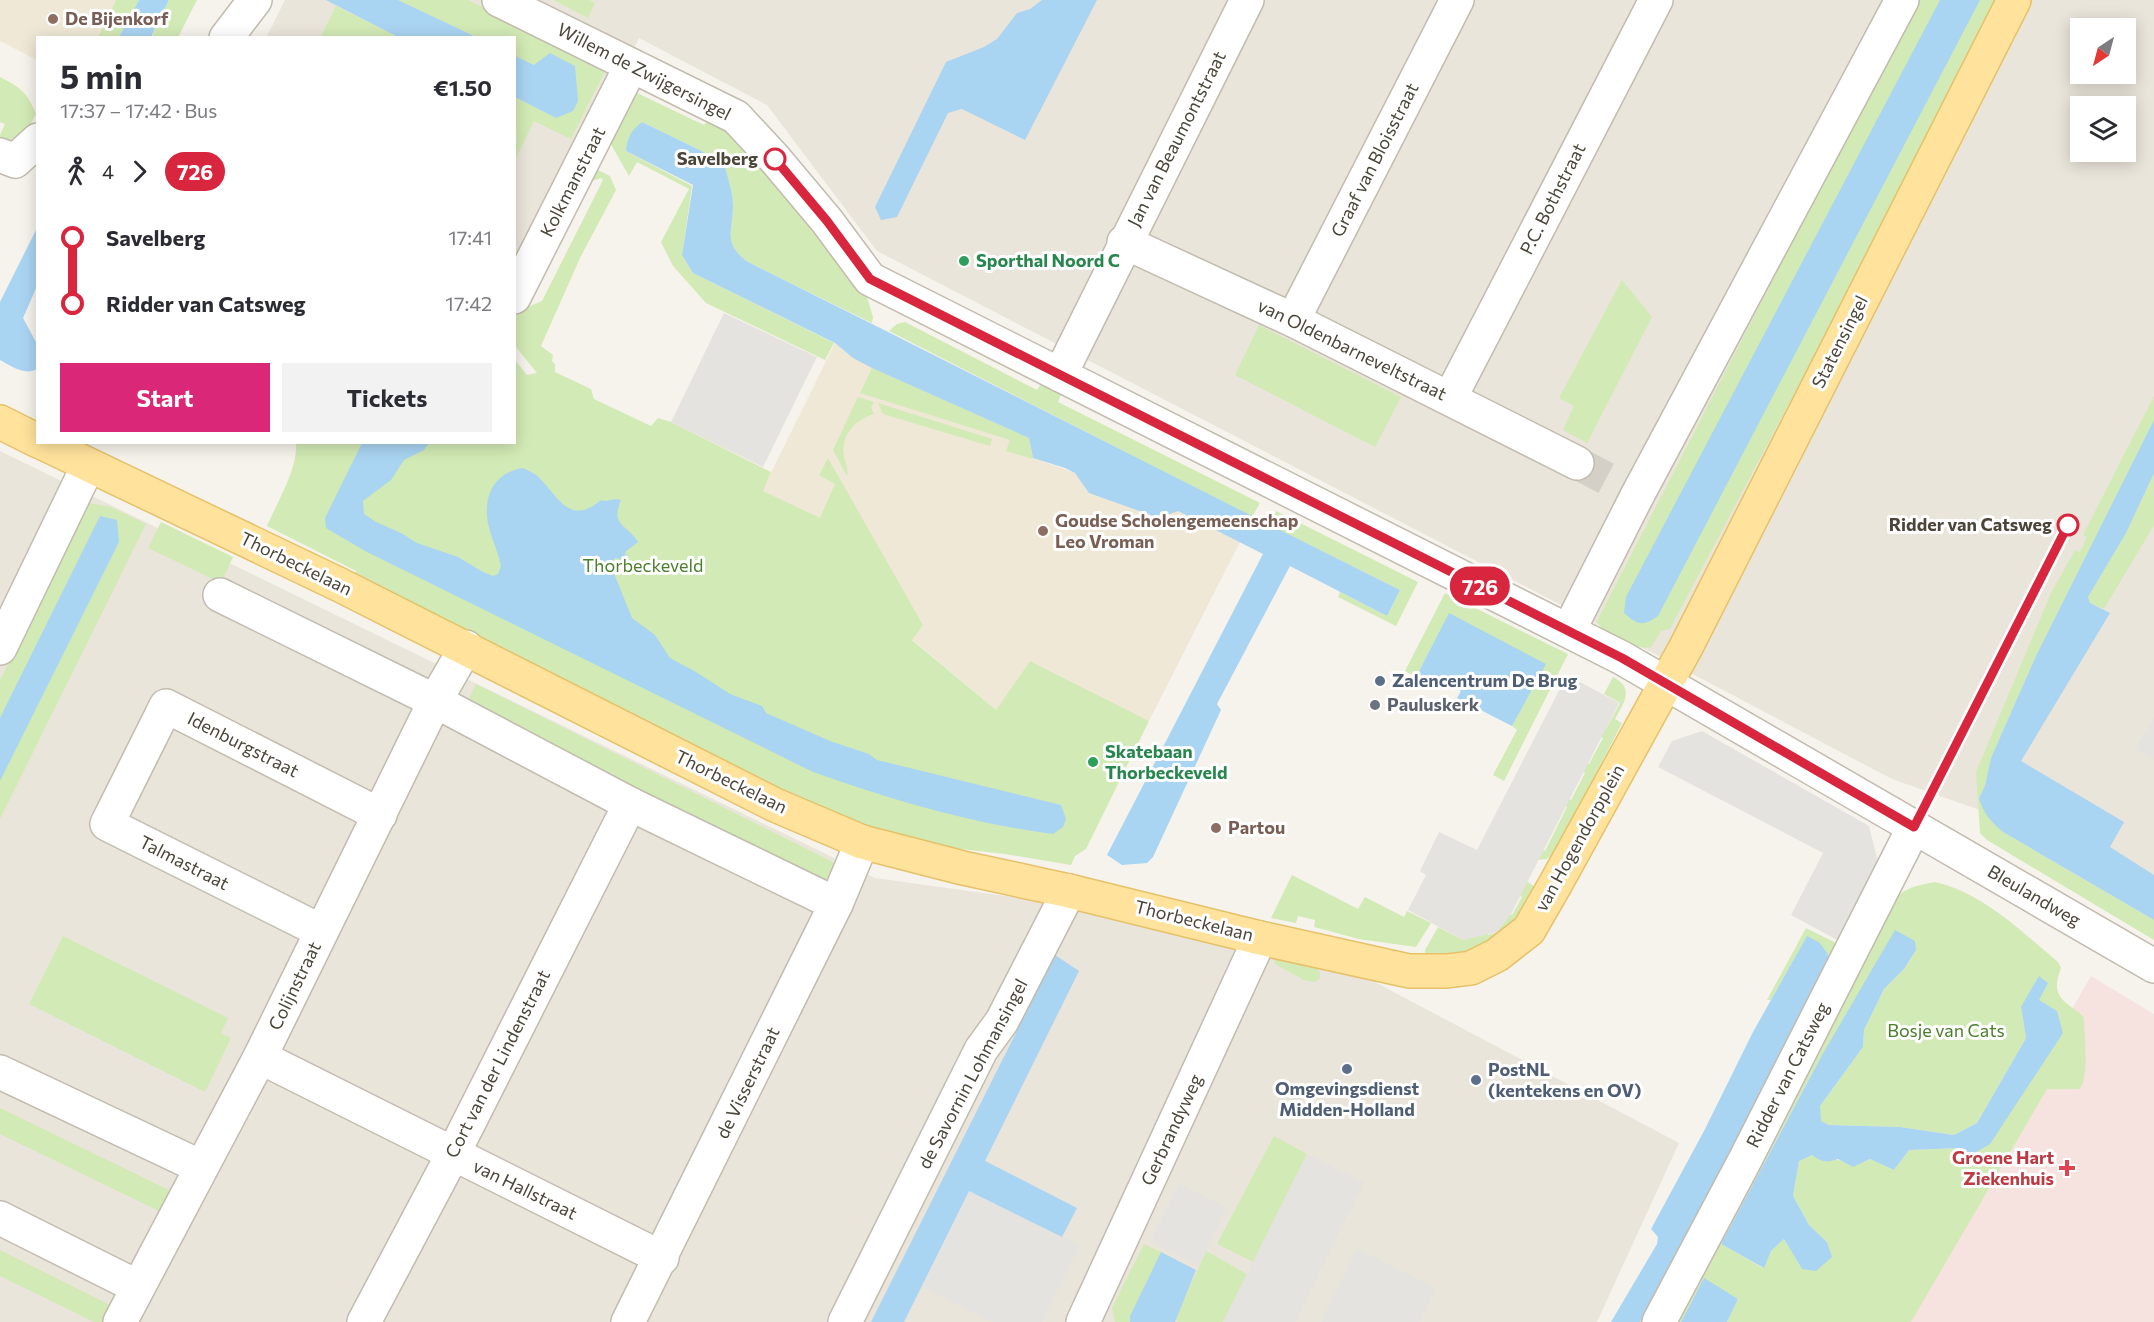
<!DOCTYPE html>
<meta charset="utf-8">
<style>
body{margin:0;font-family:Commissioner,sans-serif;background:#f2f2f3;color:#2b2b33;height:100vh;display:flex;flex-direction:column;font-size:22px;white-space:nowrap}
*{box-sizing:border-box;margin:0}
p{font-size:20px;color:#7c7c81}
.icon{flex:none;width:33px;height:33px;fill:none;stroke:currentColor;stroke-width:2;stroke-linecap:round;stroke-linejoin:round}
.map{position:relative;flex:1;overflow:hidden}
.panel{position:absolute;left:36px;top:36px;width:480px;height:408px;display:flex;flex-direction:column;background:#fff;border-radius:0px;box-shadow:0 3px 15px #0003}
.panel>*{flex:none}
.badge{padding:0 12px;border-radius:20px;font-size:21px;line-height:39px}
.needle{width:39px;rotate:216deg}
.controls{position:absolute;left:2070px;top:18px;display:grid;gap:12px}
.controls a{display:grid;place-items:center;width:66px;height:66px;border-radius:0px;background:#fff;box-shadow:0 3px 15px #0003;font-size:30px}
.map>.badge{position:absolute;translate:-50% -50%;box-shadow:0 0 0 3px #fff}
.legs{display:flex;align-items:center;gap:9px;height:66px;padding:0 24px;font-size:20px}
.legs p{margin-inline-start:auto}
.headline{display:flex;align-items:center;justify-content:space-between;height:102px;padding:0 24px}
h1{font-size:33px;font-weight:700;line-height:45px}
.cta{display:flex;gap:12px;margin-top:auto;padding:12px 24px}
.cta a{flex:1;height:69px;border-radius:0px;background:#db2777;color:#fff;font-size:24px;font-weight:700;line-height:69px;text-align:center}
.cta a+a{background:#f2f2f3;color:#2b2b33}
ul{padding:0 24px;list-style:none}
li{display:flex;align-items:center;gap:21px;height:66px;font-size:22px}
li i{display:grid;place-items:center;width:9px;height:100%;margin:0 8px;background:currentColor}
li i::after{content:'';width:15px;height:15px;margin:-8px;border:4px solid;border-radius:50%;background:#fff}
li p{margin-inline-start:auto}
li:first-child i{background:linear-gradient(#0000 50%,currentColor 0)}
li:last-child i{background:linear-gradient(currentColor 50%,#0000 0)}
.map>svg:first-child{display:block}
.residential{fill:#eae5da;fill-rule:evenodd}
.education{fill:#efe8d6}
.medical{fill:#f6e3e0}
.green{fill:#d2eab5;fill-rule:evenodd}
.parking{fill:#e5e3e0}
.water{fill:#a9d4f2}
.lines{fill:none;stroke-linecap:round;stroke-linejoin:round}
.minor-tunnel{stroke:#d4d0c8;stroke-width:33;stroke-dasharray:33 16;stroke-linecap:butt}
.minor-casing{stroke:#c2bbae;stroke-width:36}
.major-casing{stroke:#e6c16a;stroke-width:36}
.minor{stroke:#fff;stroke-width:33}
.major{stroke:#ffe39c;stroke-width:33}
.line-1-casing{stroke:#fff;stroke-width:14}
.line-1{stroke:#d7263d;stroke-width:9}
.education-dot{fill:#8d6e63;stroke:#fff;stroke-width:2}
.stop-1-dot{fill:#fff;stroke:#d7263d;stroke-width:3}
.leisure-dot{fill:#2e9e5b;stroke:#fff;stroke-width:2}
.service-dot{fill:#5c6f8a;stroke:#fff;stroke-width:2}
.worship-dot{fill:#6b7280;stroke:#fff;stroke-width:2}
.health-dot{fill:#e0444e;stroke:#fff;stroke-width:2}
.labels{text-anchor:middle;stroke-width:6;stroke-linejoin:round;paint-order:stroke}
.education-label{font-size:18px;font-weight:bold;fill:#785e54;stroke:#fff;text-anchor:start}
.street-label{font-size:18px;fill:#4b4439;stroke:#fff}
.stop-label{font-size:18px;font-weight:bold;fill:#4b4439;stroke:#fff;text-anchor:end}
.leisure-label{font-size:18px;font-weight:bold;fill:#27864d;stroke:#fff;text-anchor:start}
.park-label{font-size:18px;fill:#4a7f2a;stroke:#fff}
.service-label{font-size:18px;font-weight:bold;fill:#4e5e75;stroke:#fff;text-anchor:start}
.worship-label{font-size:18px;font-weight:bold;fill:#5b616d;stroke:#fff;text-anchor:start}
.health-label{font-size:18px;font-weight:bold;fill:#be3a42;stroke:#fff;text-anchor:end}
</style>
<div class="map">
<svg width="2154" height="1322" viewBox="0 0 2154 1322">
<rect width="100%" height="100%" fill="#f6f3ec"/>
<g class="residential">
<path d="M285 0H2154V906L2011 821 1892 779 1567 608 877 251 767 105 639 38 515 296 514 38H266ZM2080 28H2126V74H2080ZM2080 106H2126V152H2080Z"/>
<polygon points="0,451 875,878 1286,935 1679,1143 1597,1322 0,1322"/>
</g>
<g class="education">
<polygon points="0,0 116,0 97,37 38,38 37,60 0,41"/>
<polygon points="835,343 853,358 1029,438 1033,458 1075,473 1086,485 1178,511 1240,542 1149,721 1030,661 996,710 912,639 923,625 828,459 819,474 836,484 821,519 762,491"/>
</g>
<polygon class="medical" points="2091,976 2154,1014 2154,1322 1893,1322"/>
<g class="green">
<polygon points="116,0 139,0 119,37 97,38"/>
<polygon points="169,0 197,0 178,37 151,38"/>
<polygon points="398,0 468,0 606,69 571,139 534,121 515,160 515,97 556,118 534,65 515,56 514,38 476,37"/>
<polygon points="554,0 589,0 595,3 588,18"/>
<path d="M1917 0H2002L1670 629 1661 631 1651 647C1637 651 1601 634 1597 621Z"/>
<polygon points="336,6 398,37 320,38"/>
<path d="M0 77C21 88 27 92 36 114 26 134 23 142 0 143V135L5 124 0 122Z"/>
<path d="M635 92 704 125 710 119 735 133 866 294 873 317 872 323 748 262C722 243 733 232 733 205 733 192 727 176 724 162L642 122 626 151 692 186 682 255 693 273 834 343 825 360 706 303 673 266 661 242 689 189 637 162 629 176 609 141Z"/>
<path d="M594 168 610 176 616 190 581 256 541 346 553 355 552 361 555 364V372L591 389 594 399 651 426 658 418 671 422 771 472 763 491 820 518 835 484 819 475 828 458 923 625 912 640 996 710 1030 661 1149 721 1086 849 1075 856 1071 865 1005 854 935 846 838 817 351 576 356 571 267 526C277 503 298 468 296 443L514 442 515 360 527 375 537 373 515 346V319L518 311 542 301 603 180 601 178 580 185Z"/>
<polygon points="1622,280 1652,317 1587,443 1563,430 1574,406 1559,398"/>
<polygon points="905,322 1037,390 1042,382 1062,392 1058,402 1260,503 1252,517 889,331 897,324"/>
<polygon points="1259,325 1401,397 1375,447 1235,375"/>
<polygon points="872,368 1029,438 1033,459 1006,451 1010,440 860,393"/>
<polygon points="2154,396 2154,420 2036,656 1991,758 1985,786 1979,798 2003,832 2154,920 2154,940 1987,840 1980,833 1976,772 2051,593 2075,550 2080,552 2087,537 2083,535"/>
<path d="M858 397 874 402 871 407 874 414C855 419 840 436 844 457 846 465 849 469 847 476L833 450Z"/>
<polygon points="878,403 992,439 990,446 883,414"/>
<polygon points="2154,473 2154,525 2104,609 2090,603 2088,597 2126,533"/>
<polygon points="89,503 111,507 146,524 0,819 0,680"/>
<polygon points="1276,511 1418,582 1396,626 1338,597 1340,592 1387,616 1400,590 1269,525"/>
<polygon points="161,522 233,557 221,583 148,548"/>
<polygon points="1445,593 1568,654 1504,781 1493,775 1517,730 1512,726 1545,664 1449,614 1416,677 1405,671"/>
<path d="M1613 677C1635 688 1624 703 1615 719L1622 723 1555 853 1547 859 1536 860 1529 843 1545 851 1567 807 1552 798 1555 792 1571 800 1585 773 1569 764 1574 756 1589 764 1603 738 1586 730 1590 722 1606 729 1620 703 1604 694Z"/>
<polygon points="476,684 841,866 830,887 466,704"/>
<polygon points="1292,875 1358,909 1365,897 1404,917 1407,911 1431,923 1416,947 1359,939 1314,927 1315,920 1298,916 1296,923 1271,918"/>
<polygon points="1525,880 1535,887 1517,922 1479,948 1462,953 1425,957 1425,950 1438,927 1463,940 1471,924 1483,921 1488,935 1497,932 1493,913 1496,905 1512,915 1522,897 1506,888"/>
<path d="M1935 882C1983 893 2021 931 2058 962L2061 968C2055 984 2054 995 2070 1006 2075 1010 2080 1012 2084 1018 2084 1033 2090 1080 2079 1089H2047L1911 1322H1727L1738 1299 1704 1279 1681 1322H1670L1889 904C1905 888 1913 886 1935 882ZM1916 950 1904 969 1884 989 1864 1030 1863 1047 1820 1106V1121L1829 1125 1900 1127 1954 1135 1977 1123 2026 1038 2021 1007 2062 1033 1959 1148 1909 1150 1894 1170 1870 1159C1851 1171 1834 1154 1813 1155 1808 1156 1803 1159 1799 1161L1793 1196 1809 1225 1827 1242 1802 1269 1784 1239 1771 1251 1763 1268 1721 1244 1821 1057Z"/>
<polygon points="1806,928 1834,942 1837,946 1648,1322 1640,1322 1710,1192 1807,936 1771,1000 1767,1000"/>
<polygon points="63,936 228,1018 221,1033 231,1038 205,1092 29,1004"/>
<polygon points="1274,958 1314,966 1320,972 1320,978 1315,982 1304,980 1275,964"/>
<polygon points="0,1108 171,1191 161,1212 0,1134"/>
<polygon points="1274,1136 1307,1154 1253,1262 1217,1244"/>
<polygon points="1144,1244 1161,1252 1130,1316 1130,1322 1115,1322 1112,1308"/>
<polygon points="0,1250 114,1307 106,1322 94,1322 0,1276"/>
<polygon points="1206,1251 1247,1274 1223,1322 1179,1322 1175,1320"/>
</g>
<g class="parking">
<polygon points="724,313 817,357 763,467 671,422"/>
<polygon points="1567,675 1619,703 1511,914 1497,932 1463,940 1408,910 1426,875 1420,871 1439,832 1477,850"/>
<polygon points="2154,718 2154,761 2135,749"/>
<polygon points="1702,731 1869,826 1878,862 1839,941 1791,915 1823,853 1658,767 1672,741"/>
<polygon points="1307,1154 1364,1182 1295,1322 1223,1322"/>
<polygon points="1179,1184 1227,1208 1198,1266 1150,1242"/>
<polygon points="969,1191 1080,1246 1042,1322 992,1322 922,1287"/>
<polygon points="1357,1249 1436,1288 1419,1322 1321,1322"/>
</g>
<g class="water">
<polygon points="139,0 169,0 151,37 119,37"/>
<polygon points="326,0 398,0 476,37 398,37"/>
<polygon points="1042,0 1097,0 1025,140 962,109 948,113 897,217 881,220 875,207 946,62 984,47 997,39 1017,13 1030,9"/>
<path d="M1940 0H1980L1658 616C1642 627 1638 625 1624 613L1626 597Z"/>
<polygon points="550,53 575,66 578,101 573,111 556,118 515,97 515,56 534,65"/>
<path d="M642 122 724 162C727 176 733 192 733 205 733 232 722 243 748 262 966 370 1182 482 1400 590L1387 616 1290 566 1217 704 1221 710 1153 857 1147 863 1122 865 1107 855 1263 554 1178 511 1159 518 1089 493 1075 473 1065 468 1033 458 1029 438 872 368 853 358 835 343 693 273 682 255 693 185 626 151C628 136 631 131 642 122Z"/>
<path d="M37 228V286L23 318 37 344V369C25 376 11 366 0 360V302Z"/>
<path d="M2154 420V473L2126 533 2088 597 2090 603 2110 613 2021 761 2124 822 2110 847 2154 875V920L2003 832C1991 822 1983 813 1979 798L1985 786 1991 758 2036 656Z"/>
<path d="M362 443H429L424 450 404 460 391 480 363 501 364 514 376 522 401 533 417 543 458 557 483 572 493 576 498 574 501 566C498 549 488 533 487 516 485 490 498 472 523 468 527 470 532 472 536 475 556 491 567 529 601 500 607 503 613 497 621 500 610 526 627 524 638 542L625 552 627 558 623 560 615 558 611 566 632 618 655 635 670 658 696 672 730 694 762 706 766 713 830 741 869 754 877 760 1061 805 1066 819 1063 827 1053 834C969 823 892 800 813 772L365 551 326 528 325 518Z"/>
<polygon points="100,516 117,520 119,542 0,781 0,718"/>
<polygon points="1449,613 1546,664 1512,726 1457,698 1461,691 1434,677 1430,684 1416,677"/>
<path d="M1895 930 1915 941 1916 950 1904 969 1884 989 1864 1030 1863 1047 1820 1106 1821 1121 1829 1125 1900 1127 1954 1135 1977 1123 2026 1038 2021 1007 2039 976 2048 983 2039 1000 2057 1011 2063 1033 1990 1144 1971 1155 1959 1148 1909 1150 1894 1170 1870 1159 1853 1167 1838 1159C1827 1163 1821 1162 1812 1155L1799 1161 1793 1196 1809 1225 1827 1242 1832 1257 1816 1271 1802 1269 1784 1239 1771 1251 1764 1268 1721 1244 1821 1057Z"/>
<polygon points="1807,936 1820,943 1829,956 1710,1192 1640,1322 1611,1322 1657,1244 1658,1237 1651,1229 1704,1131 1753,1032"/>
<polygon points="1055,955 1079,971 985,1161 1077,1208 1062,1237 969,1191 904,1322 871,1322"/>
<polygon points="1161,1252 1196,1270 1175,1322 1130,1322 1130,1316"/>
<polygon points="1704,1278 1738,1299 1727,1322 1681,1322"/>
</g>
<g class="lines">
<polyline class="minor-tunnel" points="1577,463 1613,482"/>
<defs>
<g id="minor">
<polyline points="499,0 736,117 775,159 827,221 870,279 1622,658 2154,966"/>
<polyline points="226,38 255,0"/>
<polyline points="0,155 15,161 38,140"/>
<polyline points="1124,242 1293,320 1577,463"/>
<polyline points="514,297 631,66"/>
<polyline points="1293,320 1457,0"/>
<polyline points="1060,375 1247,0"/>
<polyline points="1450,398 1656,0"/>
<polyline points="220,595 435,701 630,804 836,904"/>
<polyline points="1569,630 1637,496 1902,0"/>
<polyline points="0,648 88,466"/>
<polyline points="321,931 107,824 166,706 380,815"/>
<polyline points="260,1057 662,1258"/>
<polyline points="0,1072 201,1167"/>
<polyline points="0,1218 138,1287"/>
<polyline points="120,1322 260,1057 435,701 466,647"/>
<polyline points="364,1322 453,1154 630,804"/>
<polyline points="628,1322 836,904 862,842"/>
<polyline points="845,1322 981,1050 1002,1021 1069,891"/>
<polyline points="1083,1322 1260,938"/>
<polyline points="1659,1322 1745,1160 1914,827"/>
</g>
<g id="major">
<polyline points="0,422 38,441"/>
<polyline points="41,442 340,585 775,805 862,842 963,868 1069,891 1260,938 1409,971 1447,971 1471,968 1497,955 1529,930 1556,883 1686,647 2014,0"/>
</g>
</defs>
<use href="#minor" class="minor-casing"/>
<use href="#major" class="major-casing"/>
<use href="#minor" class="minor"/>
<use href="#major" class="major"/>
</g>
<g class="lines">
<defs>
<polyline id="line-1" points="775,159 827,221 870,279 1622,658 1914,827 2068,525"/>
</defs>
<use href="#line-1" class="line-1-casing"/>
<use href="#line-1" class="line-1"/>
</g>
<g class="education-dot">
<circle cx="53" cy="19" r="6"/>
<circle cx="1043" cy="531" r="6"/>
<circle cx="1216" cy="828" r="6"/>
</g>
<g class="stop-1-dot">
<circle cx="775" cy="159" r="10"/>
<circle cx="2068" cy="525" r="10"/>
</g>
<g class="leisure-dot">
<circle cx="964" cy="261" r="6"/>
<circle cx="1093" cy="762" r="6"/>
</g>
<g class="service-dot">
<circle cx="1380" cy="681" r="6"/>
<circle cx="1347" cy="1069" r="6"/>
<circle cx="1476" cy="1080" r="6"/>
</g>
<circle class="worship-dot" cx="1375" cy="705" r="6"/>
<path class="health-dot" d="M2064 1159h6v6h6v6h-6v6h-6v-6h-6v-6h6z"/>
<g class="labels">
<g class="education-label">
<text x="65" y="25">De Bijenkorf</text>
<text x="1055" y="527">Goudse Scholengemeenschap<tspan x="1055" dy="21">Leo Vroman</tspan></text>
<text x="1228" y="834">Partou</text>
</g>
<g class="street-label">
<text transform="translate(644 72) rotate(27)" y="6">Willem de Zwijgersingel</text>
<text transform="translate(1177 139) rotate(-63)" y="6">Jan van Beaumontstraat</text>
<text transform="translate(1375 160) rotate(-63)" y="6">Graaf van Bloisstraat</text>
<text transform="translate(573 182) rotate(-63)" y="6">Kolkmanstraat</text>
<text transform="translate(1553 199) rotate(-63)" y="6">P.C. Bothstraat</text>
<text transform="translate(1840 342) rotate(-63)" y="6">Statensingel</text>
<text transform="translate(1352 350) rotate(26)" y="6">van Oldenbarneveltstraat</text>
<text transform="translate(296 564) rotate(26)" y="6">Thorbeckelaan</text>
<text transform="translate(243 745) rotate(27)" y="6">Idenburgstraat</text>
<text transform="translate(731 782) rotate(26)" y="6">Thorbeckelaan</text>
<text transform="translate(1580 838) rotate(-61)" y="6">van Hogendorpplein</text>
<text transform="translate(184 863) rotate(27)" y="6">Talmastraat</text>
<text transform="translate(2034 896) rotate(30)" y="6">Bleulandweg</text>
<text transform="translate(1194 921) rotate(14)" y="6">Thorbeckelaan</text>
<text transform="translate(295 986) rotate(-64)" y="6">Colijnstraat</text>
<text transform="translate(498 1064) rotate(-63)" y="6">Cort van der Lindenstraat</text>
<text transform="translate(973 1074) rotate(-62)" y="6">de Savornin Lohmansingel</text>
<text transform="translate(1788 1075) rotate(-63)" y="6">Ridder van Catsweg</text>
<text transform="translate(748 1083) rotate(-64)" y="6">de Visserstraat</text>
<text transform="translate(1172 1130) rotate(-65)" y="6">Gerbrandyweg</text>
<text transform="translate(525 1190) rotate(26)" y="6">van Hallstraat</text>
</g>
<g class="stop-label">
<text x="758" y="165">Savelberg</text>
<text x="2052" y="531">Ridder van Catsweg</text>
</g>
<g class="leisure-label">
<text x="976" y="267">Sporthal Noord C</text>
<text x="1105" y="758">Skatebaan<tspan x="1105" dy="21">Thorbeckeveld</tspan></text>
</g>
<g class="park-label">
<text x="643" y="572">Thorbeckeveld</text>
<text x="1946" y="1037">Bosje van Cats</text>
</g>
<g class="service-label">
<text x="1392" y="687">Zalencentrum De Brug</text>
<text x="1488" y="1076">PostNL<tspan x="1488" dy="21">(kentekens en OV)</tspan></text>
<text x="1347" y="1095" text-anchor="middle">Omgevingsdienst<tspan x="1347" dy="21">Midden-Holland</tspan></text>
</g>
<g class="worship-label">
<text x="1387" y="711">Pauluskerk</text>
</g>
<g class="health-label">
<text x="2054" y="1164">Groene Hart<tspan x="2054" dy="21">Ziekenhuis</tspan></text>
</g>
</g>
</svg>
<div class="controls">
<a><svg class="needle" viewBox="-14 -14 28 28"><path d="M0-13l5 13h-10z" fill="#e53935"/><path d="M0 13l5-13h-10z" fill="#7c7c81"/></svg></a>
<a><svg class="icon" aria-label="layers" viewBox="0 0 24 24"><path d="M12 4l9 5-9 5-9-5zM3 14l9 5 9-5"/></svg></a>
</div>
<b class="badge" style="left:1480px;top:586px;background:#d7263d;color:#fff">726</b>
<section class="panel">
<div class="headline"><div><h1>5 min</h1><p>17:37 – 17:42 · Bus</p></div><b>€1.50</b></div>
<div class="legs"><svg class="icon" aria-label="walk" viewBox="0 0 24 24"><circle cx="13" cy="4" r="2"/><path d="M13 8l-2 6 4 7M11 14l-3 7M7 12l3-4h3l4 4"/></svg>4<svg class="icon" aria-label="forward" viewBox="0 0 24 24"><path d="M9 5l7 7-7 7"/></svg><b class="badge" style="background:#d7263d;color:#fff">726</b></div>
<ul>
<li><i style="color:#d7263d"></i><b>Savelberg</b><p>17:41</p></li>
<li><i style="color:#d7263d"></i><b>Ridder van Catsweg</b><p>17:42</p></li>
</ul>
<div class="cta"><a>Start</a><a>Tickets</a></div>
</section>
</div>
